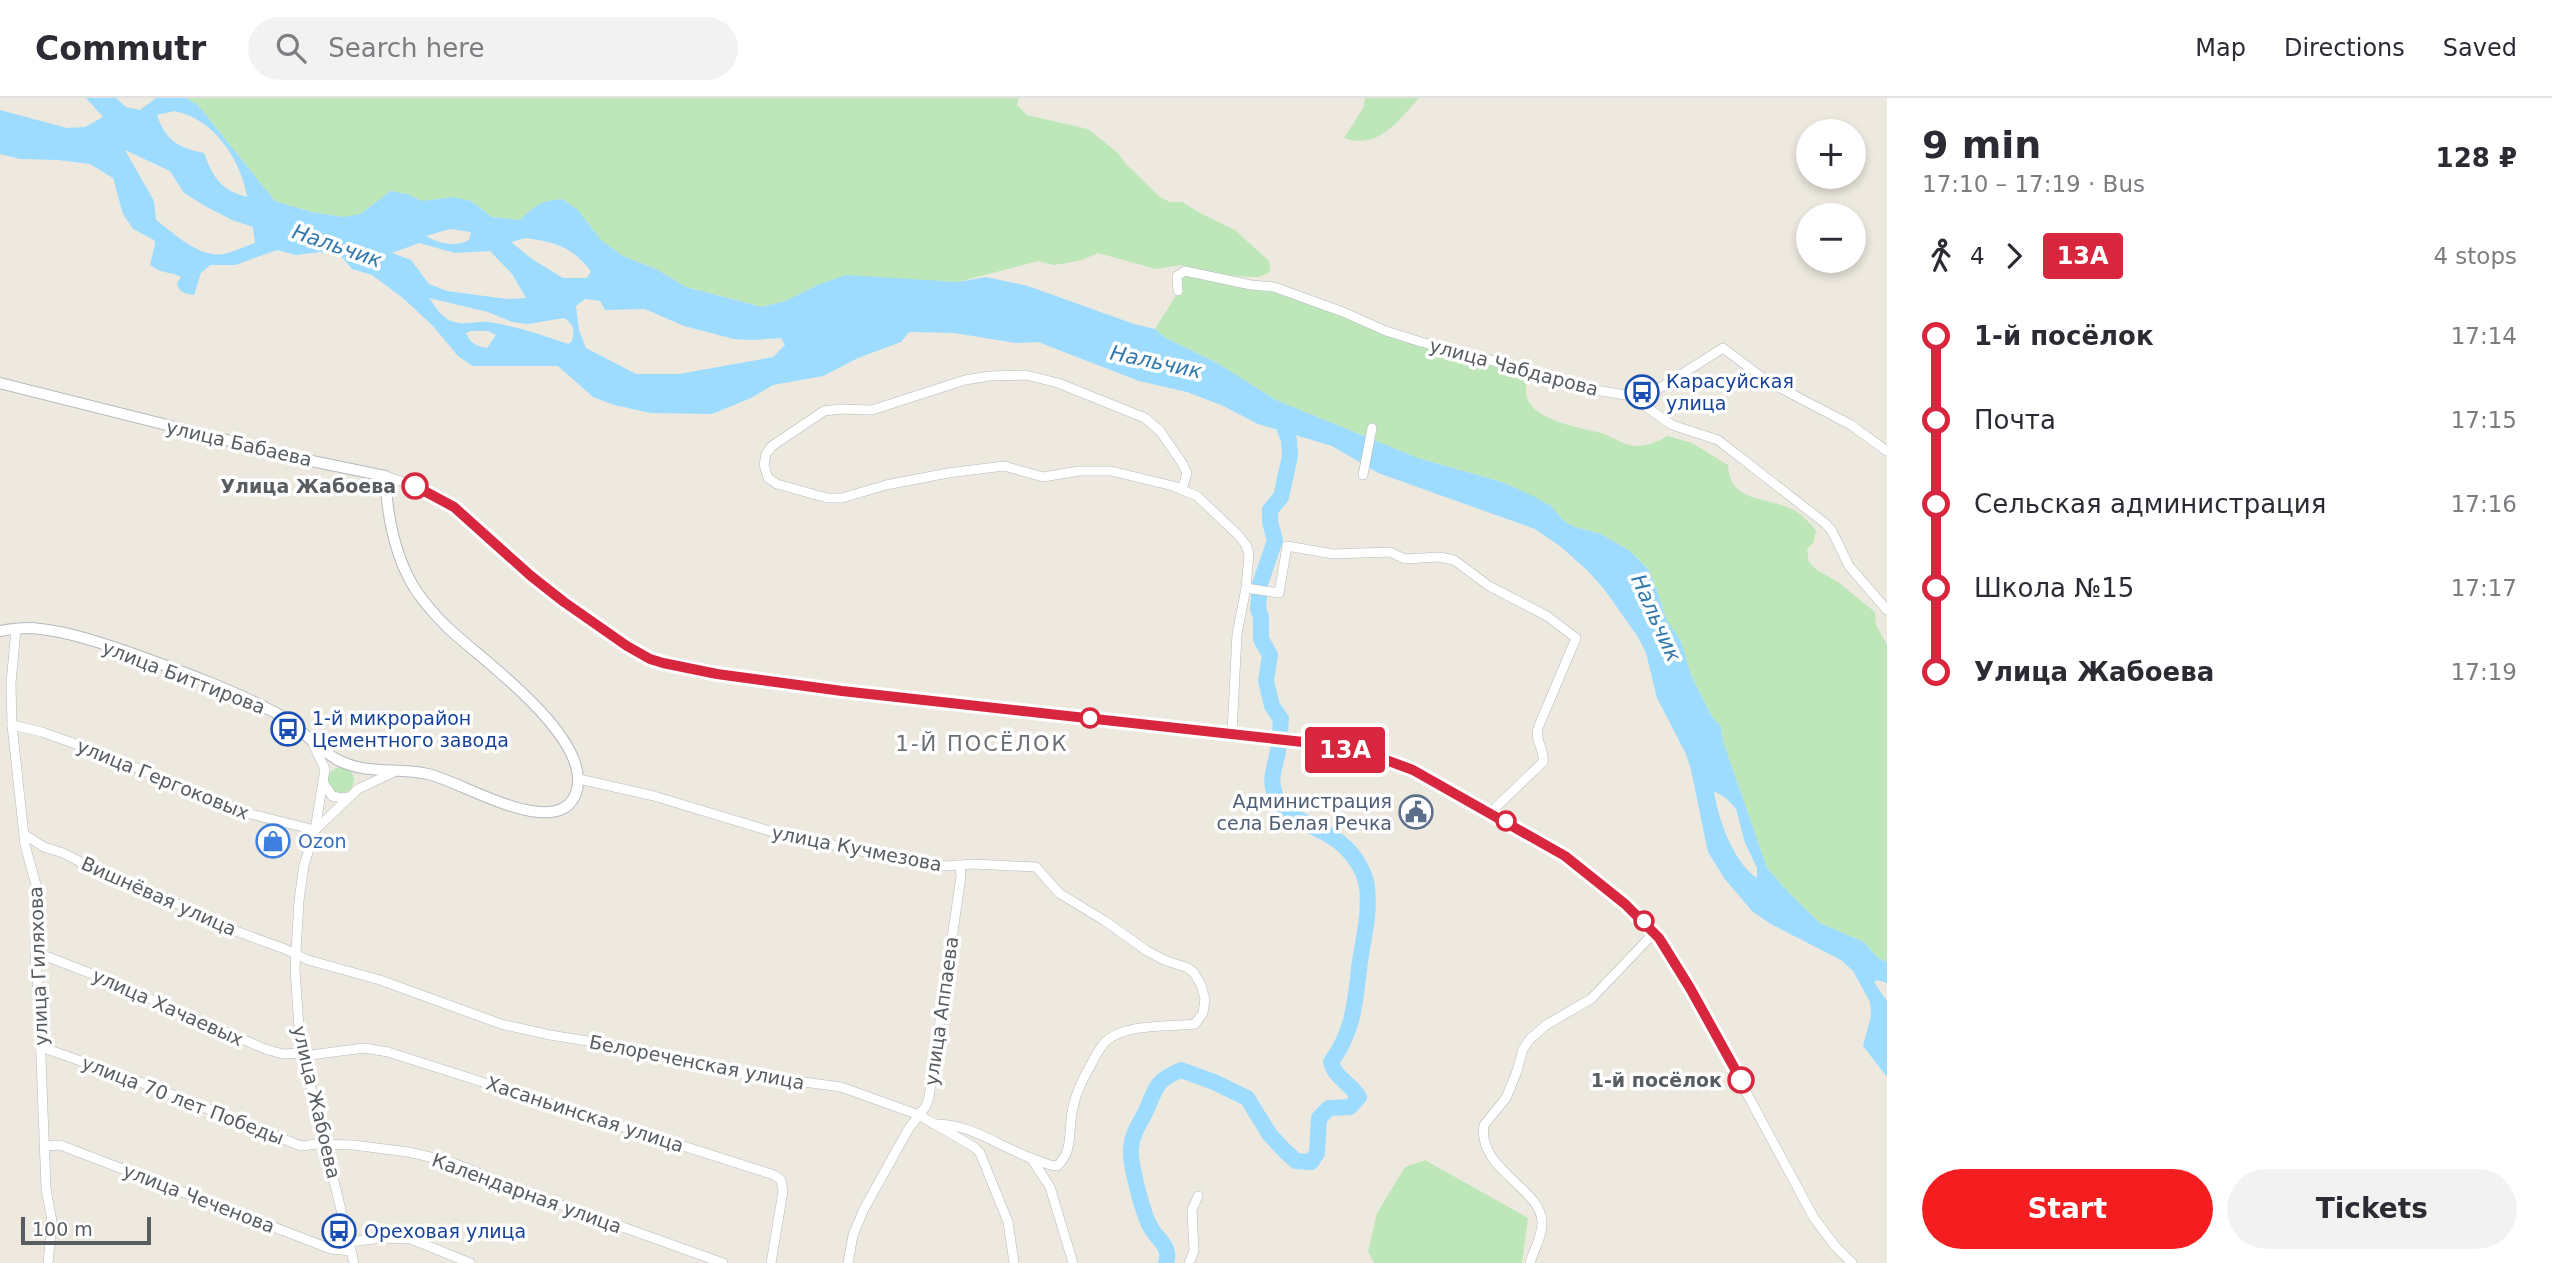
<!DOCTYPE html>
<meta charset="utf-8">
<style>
body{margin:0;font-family:"DejaVu Sans",sans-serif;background:#f2f2f3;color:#2b2b33;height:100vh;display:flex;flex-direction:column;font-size:26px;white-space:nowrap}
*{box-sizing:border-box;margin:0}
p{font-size:23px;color:#7c7c81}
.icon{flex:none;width:38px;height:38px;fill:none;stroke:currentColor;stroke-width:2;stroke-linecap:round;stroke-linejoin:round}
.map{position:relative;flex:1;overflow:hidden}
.sheet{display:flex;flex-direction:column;background:#fff;width:665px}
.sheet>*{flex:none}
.badge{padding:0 14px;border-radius:5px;font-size:24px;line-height:46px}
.controls{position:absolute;left:1796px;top:21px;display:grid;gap:14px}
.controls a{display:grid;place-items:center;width:70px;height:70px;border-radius:50%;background:#fff;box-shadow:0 4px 10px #0003;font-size:35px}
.scale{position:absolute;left:21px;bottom:18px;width:130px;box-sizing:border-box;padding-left:7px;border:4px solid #585d62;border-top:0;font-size:19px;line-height:24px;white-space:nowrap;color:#585d62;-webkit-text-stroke:5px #fff;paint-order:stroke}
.map>.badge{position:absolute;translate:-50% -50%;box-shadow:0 0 0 4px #fff}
.legs{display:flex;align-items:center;gap:10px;height:77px;padding:0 35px;font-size:23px}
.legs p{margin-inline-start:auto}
.head{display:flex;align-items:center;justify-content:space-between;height:119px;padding:0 35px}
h1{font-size:38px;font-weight:800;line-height:52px}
.primary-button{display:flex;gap:14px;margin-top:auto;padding:14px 35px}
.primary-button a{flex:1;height:80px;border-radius:42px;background:#f41d1f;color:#fff;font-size:28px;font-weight:800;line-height:80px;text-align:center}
.primary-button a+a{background:#f2f2f3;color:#2b2b33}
ul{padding:0 35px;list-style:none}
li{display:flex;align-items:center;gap:24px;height:84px;font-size:26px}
li i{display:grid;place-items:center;width:10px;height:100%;margin:0 9px;background:currentColor}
li i::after{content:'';width:18px;height:18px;margin:-9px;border:5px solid;border-radius:50%;background:#fff}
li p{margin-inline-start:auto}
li:first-child i{background:linear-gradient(#0000 50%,currentColor 0)}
li:last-child i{background:linear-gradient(currentColor 50%,#0000 0)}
header{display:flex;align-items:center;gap:42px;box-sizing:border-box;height:98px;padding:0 35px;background:#fff;border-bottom:2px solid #e1e1e2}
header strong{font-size:33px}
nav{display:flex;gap:38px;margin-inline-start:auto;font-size:24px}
.search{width:490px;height:63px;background:#f2f2f3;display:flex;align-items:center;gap:18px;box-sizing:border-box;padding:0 24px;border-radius:38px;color:#7c7c81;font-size:26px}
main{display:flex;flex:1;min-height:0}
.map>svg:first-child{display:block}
.green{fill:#bde7b9}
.water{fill:#9ddcff;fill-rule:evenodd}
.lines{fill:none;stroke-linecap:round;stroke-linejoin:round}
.river{stroke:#9ddcff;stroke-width:16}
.minor-casing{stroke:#b5b9bd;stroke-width:10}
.tertiary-casing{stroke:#b5b9bd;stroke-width:12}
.minor{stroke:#fff;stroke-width:9}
.tertiary{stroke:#fff;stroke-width:10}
.line-1-casing{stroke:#fff;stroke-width:16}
.line-1{stroke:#d7263d;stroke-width:10}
.stop-1-dot{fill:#fff;stroke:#d7263d;stroke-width:3.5}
.labels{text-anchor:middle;stroke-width:7;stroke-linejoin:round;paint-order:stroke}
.street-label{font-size:19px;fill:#585d62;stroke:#fff}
.transit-label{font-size:19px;fill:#164399;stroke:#fff;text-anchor:start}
.stop-label{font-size:19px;font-weight:bold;fill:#585d62;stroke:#fff;text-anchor:end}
.service-label{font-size:19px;fill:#4e5e75;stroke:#fff;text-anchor:end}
.shop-label{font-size:19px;fill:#366cbe;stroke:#fff;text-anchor:start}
.water-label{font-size:21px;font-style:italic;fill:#3279ae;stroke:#fff}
.neighbourhood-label{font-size:21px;letter-spacing:2px;fill:#696f74;stroke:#fff}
</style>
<header>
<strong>Commutr</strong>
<div class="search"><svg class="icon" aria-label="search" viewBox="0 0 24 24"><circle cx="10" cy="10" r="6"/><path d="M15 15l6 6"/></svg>Search here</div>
<nav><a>Map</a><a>Directions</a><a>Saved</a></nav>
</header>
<main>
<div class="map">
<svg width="1887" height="1165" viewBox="0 0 1887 1165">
<rect width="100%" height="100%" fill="#ede9df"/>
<g class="green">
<polygon points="186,0 1019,0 1017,7 1027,17 1088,31 1118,55 1125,65 1160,99 1170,104 1182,104 1202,116 1235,132 1269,163 1270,174 1259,179 1248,179 1209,175 1181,167 1156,171 1098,155 1082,162 1067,165 1054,167 1038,163 958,184 906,182 820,186 785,203 763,209 686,189 656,171 623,158 601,142 578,112 531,111 520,122 492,119 471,103 452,99 422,103 407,96 391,93 360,116 344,119 312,114 275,103 197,6"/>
<path d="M1365 0H1419C1398 23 1379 52 1344 40L1363 10Z"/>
<path d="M1183 174 1263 187 1359 221 1529 274C1527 283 1524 293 1528 302 1537 323 1581 330 1601 335 1614 339 1623 348 1637 348 1648 348 1658 343 1668 338L1692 345 1728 367C1730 407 1768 397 1795 413 1803 417 1810 426 1816 432L1814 443 1807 452 1809 464 1817 472 1838 484 1875 514 1876 527 1887 547V864L1878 860 1864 844 1820 825 1790 796 1767 770 1723 643 1721 629 1711 617 1691 577 1681 543 1667 523 1657 492 1648 471 1630 453 1601 436 1575 429 1564 423 1551 408 1502 384 1418 360 1276 302 1217 265 1164 239 1155 231 1178 194Z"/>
<circle cx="341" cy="682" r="13"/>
<polygon points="1425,1062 1528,1120 1522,1165 1374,1165 1368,1153 1377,1115 1405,1069"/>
</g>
<path class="water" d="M86 0H116L126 9 140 12 156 0H186L197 6 275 103 312 114 344 119 360 116 391 93 407 96 422 103 452 99 471 103 492 119 520 122C535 107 541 103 562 101L578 112 601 142 623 158 656 171 686 189 762 209 785 203 820 186 846 177 958 184 986 179 1028 188 1134 226 1155 231 1164 239 1217 265 1276 302 1418 360 1502 384 1533 398 1551 408 1564 423 1575 429 1601 436 1630 453 1648 471 1657 492 1667 523 1681 543 1691 577 1711 617 1721 629 1723 643 1767 770 1790 796 1820 825 1864 844 1878 860 1887 864V885L1877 882 1874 884 1887 903V979L1863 948 1871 918 1870 904 1853 873 1841 862 1769 825 1752 813 1724 780 1708 754 1691 672 1686 656 1657 600 1646 555 1638 539 1604 491 1587 472 1561 449 1535 431 1378 375 1332 348 1258 326 1221 307 1187 294 1139 283 1038 244 1016 245 954 235 909 234 901 244 858 260 823 278 773 287 751 300 712 316 651 315 614 307 593 299 558 268H473L458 258 433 228 404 201 372 177 352 171 341 158 320 154 296 157 277 152 235 167H210L201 175 194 197C184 195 179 195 177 185L181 179C170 173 161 176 150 167L155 146 154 142 133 131 123 116 113 80 90 66 58 62 20 61 0 56V12L67 30 85 29 103 19ZM174 13C213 20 241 61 247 99 220 91 214 81 204 55 179 50 166 43 157 17ZM125 52 170 73 184 95 205 108 232 122 253 129 255 145C245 148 234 154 224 156 198 160 174 135 156 122L154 103ZM450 131 471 134 469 142C456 149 439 146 426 138ZM526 140C555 144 572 149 591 173L587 180H563L532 161 511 144ZM419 145 455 155 490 153 512 176 526 200 507 201 447 193 429 186 411 162 392 155ZM429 200 488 214 512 224 528 226 564 220C574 227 575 232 572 243L568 246C543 237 515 228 489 224 476 223 464 228 451 223 440 218 436 209 429 200ZM585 201 600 203 605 212 645 211 684 228 734 241 752 242 781 240 785 247 773 259 679 276H636L586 250 579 232 576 208ZM471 233H488L496 237 487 250C476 248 470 245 466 235ZM1714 693 1726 700 1736 711 1745 745 1757 770V780C1733 764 1718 721 1714 693Z"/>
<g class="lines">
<path class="river" d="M1166 1165C1172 1148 1156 1141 1150 1128 1143 1116 1129 1063 1131 1050 1132 1036 1139 1027 1145 1015 1157 990 1153 984 1181 972L1214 984 1247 1000 1270 1037 1284 1052 1296 1063 1311 1064 1317 1055 1319 1020 1329 1010 1350 1009 1359 999C1350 985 1335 980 1331 964 1355 931 1355 902 1360 863 1364 838 1370 815 1367 789 1365 774 1355 758 1344 748 1325 729 1289 725 1276 699 1268 682 1275 670 1278 653 1280 642 1280 631 1281 621L1272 608 1266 583 1270 557 1261 541V519L1258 511 1260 486 1275 442 1270 424V412L1281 399 1290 358 1289 342 1279 316"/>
<defs>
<g id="minor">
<polyline points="1178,193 1177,178 1185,173 1251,187 1274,189 1343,214 1386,233 1421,244 1477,258 1577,289 1644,300"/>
<polyline points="1644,300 1645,308 1672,327 1718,342 1826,426 1832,433 1849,468 1887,512"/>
<polyline points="1644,300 1723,250 1767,283 1851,327 1887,353"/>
<polyline points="1363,377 1372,330"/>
<polyline points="385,378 416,388 454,409 531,478 564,504 627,548 650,561 663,565 717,576 862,596 1303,644 1378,659 1399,666 1432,681 1565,758 1625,806 1655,834 1690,890 1814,1120 1835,1148 1852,1165"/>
<polyline points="1182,391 1187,375 1182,365 1160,333 1145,320 1058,285 1026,277 989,278 965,282 872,312 840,311 824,313 772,348 766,356 764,367 768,380 777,386 827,400 842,400 886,387 948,375 1004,368 1043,379 1079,373 1111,373 1173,388 1197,398 1238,437 1246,447 1249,456 1246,490 1237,536 1232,635"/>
<path d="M1246 490 1279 495 1287 448 1333 456 1390 454 1405 461 1439 459 1454 462 1489 488 1547 518 1576 540 1538 630C1535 646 1545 650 1543 664L1491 714"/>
<polyline points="16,531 11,585 12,627 25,747 36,787 35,854 39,907 46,1091 52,1123 48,1165"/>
<polyline points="12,627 42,634 95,653 250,716 315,732"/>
<polyline points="313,646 325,671 315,732"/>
<path d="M579 681 654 698 773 734 907 763 947 768 973 766 1036 769 1059 795 1105 823 1147 853 1164 862 1188 870 1194 875 1201 887 1205 901 1203 915 1195 926C1169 929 1125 925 1105 944 1098 952 1093 963 1088 972 1079 988 1072 1004 1071 1023 1069 1040 1071 1056 1057 1068 1049 1068 1043 1064 1036 1062 1003 1051 969 1024 933 1026"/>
<polyline points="323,684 332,698 342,700 349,699"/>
<polyline points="25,737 44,749 63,755 96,772 131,784 233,832 285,851 308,862 380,882 501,926 550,937 637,951 743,976 841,989 919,1017 974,1049 980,1055 1008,1124 1014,1165"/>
<polyline points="35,854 105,881 265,951 283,956 302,955"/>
<polyline points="41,949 140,984 301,1048 317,1046 353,1047 408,1054 448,1063 550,1103 723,1165"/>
<polyline points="303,958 364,950 388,954 774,1077 781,1082 783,1093 771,1165"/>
<polyline points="46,1048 60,1047 331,1151 351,1153"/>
<polyline points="1031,1060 1050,1089 1073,1165"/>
<polyline points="349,1144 382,1140 411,1141 470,1165"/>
<polyline points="354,1165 300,944 295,871 299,802 304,767 315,732 358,691 394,674"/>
<polyline points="848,1165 853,1137 864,1111 909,1030 926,1008 929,999 961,778 960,767"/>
<polyline points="1189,1165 1194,1153 1192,1112 1198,1098"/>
<path d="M1530 1165C1534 1151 1543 1137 1542 1123 1540 1090 1477 1071 1484 1027L1506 1000 1517 973 1523 951 1530 941 1546 927 1591 901 1655 834"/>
</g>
<path id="tertiary" d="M0 285 302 361 385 378C387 417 395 461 417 494 426 507 437 519 448 530 482 562 595 641 576 695 558 745 461 683 428 676 398 669 369 677 340 663 316 651 300 628 276 615 233 592 186 575 139 558 105 546 68 533 32 530 21 530 10 531 0 533"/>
</defs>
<use href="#minor" class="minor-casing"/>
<use href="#tertiary" class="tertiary-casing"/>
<use href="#minor" class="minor"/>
<use href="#tertiary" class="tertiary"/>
</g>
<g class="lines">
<defs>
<polyline id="line-1" points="415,388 454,409 531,478 564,504 627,548 650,561 663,565 717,576 842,593 1303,644 1378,659 1413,672 1565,758 1625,806 1659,840 1690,890 1741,982"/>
</defs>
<use href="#line-1" class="line-1-casing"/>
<use href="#line-1" class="line-1"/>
</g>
<defs>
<symbol id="bus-ring" viewBox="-11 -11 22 22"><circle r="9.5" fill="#fff" stroke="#1a4fb4" stroke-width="1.5"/><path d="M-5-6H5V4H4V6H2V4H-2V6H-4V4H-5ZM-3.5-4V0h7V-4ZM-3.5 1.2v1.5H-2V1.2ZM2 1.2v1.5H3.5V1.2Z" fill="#1a4fb4"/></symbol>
<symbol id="civic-ring" viewBox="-11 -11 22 22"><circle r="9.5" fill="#fff" stroke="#5c6f8a" stroke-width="1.5"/><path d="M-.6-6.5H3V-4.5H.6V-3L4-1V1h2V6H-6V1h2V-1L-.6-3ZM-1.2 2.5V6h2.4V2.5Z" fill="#5c6f8a"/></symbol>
<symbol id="shop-ring" viewBox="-11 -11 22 22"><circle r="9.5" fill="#fff" stroke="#3f7fe0" stroke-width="1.5"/><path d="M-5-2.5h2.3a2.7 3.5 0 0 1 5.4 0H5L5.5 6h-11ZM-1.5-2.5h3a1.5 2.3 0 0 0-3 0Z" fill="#3f7fe0"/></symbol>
</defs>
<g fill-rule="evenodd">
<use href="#bus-ring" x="1623" y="275" width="38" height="38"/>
<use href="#bus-ring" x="269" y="612" width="38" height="38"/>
<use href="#civic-ring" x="1397" y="695" width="38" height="38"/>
<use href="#shop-ring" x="254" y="724" width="38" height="38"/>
<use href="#bus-ring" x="320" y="1114" width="38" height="38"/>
</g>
<g class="stop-1-dot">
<circle cx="415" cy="388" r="12"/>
<circle cx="1090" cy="620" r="9"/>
<circle cx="1506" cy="723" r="9"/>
<circle cx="1644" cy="823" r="9"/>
<circle cx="1741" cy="982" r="12"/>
</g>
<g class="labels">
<g class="street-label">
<text transform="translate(1514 269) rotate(15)" y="7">улица Чабдарова</text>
<text transform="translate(239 345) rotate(13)" y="7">улица Бабаева</text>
<text transform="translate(184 579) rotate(21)" y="7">улица Биттирова</text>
<text transform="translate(163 681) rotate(22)" y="7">улица Гергоковых</text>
<text transform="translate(857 750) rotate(11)" y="7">улица Кучмезова</text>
<text transform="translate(159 798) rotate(24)" y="7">Вишнёвая улица</text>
<text transform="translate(38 868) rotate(-92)" y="7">улица Гиляхова</text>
<text transform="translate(168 909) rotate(24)" y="7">улица Хачаевых</text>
<text transform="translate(941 913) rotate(-82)" y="7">улица Аппаева</text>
<text transform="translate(697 964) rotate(11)" y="7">Белореченская улица</text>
<text transform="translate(183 1002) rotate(21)" y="7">улица 70 лет Победы</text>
<text transform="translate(317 1004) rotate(77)" y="7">улица Жабоева</text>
<text transform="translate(585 1016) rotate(18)" y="7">Хасаньинская улица</text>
<text transform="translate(527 1095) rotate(20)" y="7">Календарная улица</text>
<text transform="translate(199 1100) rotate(21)" y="7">улица Чеченова</text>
</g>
<g class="transit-label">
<text x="1666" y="290">Карасуйская<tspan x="1666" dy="22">улица</tspan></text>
<text x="312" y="627">1-й микрорайон<tspan x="312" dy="22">Цементного завода</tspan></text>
<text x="364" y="1140">Ореховая улица</text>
</g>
<g class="stop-label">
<text x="396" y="395">Улица Жабоева</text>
<text x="1722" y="989">1-й посёлок</text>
</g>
<g class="service-label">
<text x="1392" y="710">Администрация<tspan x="1392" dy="22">села Белая Речка</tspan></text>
</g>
<g class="shop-label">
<text x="298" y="750">Ozon</text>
</g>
<g class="water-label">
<text transform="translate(337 148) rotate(19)" y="7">Нальчик</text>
<text transform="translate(1156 264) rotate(12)" y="7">Нальчик</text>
<text transform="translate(1656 520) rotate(66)" y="7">Нальчик</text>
</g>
<g class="neighbourhood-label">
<text x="982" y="653">1-Й ПОСЁЛОК</text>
</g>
</g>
</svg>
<div class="controls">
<a>+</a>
<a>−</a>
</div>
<div class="scale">100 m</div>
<b class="badge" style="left:1345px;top:652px;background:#d7263d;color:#fff">13А</b>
</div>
<section class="sheet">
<div class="head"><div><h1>9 min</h1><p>17:10 – 17:19 · Bus</p></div><b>128 ₽</b></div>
<div class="legs"><svg class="icon" aria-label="walk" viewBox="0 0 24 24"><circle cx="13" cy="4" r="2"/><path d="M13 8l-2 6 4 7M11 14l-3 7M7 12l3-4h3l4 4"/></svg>4<svg class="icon" aria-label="forward" viewBox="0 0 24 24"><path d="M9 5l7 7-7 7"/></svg><b class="badge" style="background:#d7263d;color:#fff">13А</b><p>4 stops</p></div>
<ul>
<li><i style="color:#d7263d"></i><b>1-й посёлок</b><p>17:14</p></li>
<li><i style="color:#d7263d"></i><span>Почта</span><p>17:15</p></li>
<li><i style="color:#d7263d"></i><span>Сельская администрация</span><p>17:16</p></li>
<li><i style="color:#d7263d"></i><span>Школа №15</span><p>17:17</p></li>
<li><i style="color:#d7263d"></i><b>Улица Жабоева</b><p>17:19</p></li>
</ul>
<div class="primary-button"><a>Start</a><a>Tickets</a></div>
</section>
</main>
